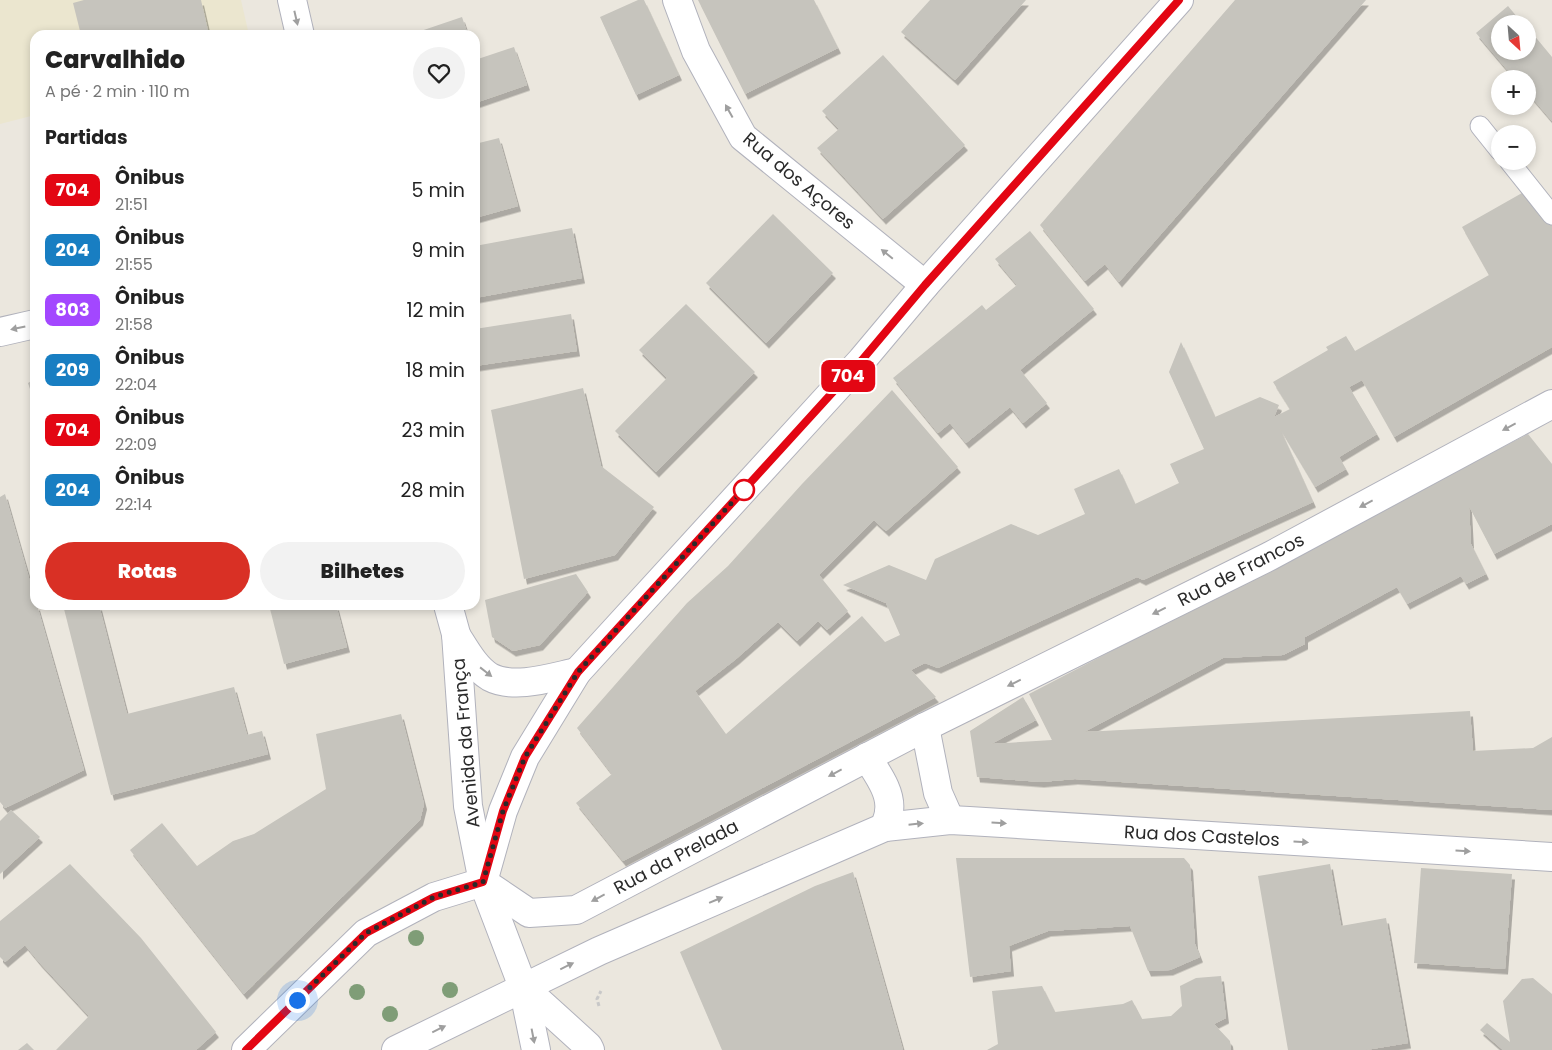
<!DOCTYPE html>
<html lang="pt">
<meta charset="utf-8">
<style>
body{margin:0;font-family:Poppins,sans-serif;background:#f2f2f2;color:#222;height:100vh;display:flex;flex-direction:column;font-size:19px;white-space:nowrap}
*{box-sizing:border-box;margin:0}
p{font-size:16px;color:#767676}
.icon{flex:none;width:28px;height:28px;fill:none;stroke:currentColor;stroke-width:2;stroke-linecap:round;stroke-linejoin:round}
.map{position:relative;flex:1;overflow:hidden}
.drawer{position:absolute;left:30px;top:30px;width:450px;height:580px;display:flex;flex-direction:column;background:#fff;border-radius:15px;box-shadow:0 2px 8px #0003}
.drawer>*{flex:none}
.badge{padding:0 10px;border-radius:8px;font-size:18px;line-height:32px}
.needle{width:32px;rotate:154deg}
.controls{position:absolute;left:1491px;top:15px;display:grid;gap:10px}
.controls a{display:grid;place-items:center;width:45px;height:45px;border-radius:50%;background:#fff;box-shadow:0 2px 8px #0003;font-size:25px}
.you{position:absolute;width:25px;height:25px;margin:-12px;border:4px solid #fff;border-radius:50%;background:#1a73e8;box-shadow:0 0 0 8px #1a73e833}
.map>.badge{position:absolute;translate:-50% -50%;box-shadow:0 0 0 2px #fff}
h2{padding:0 15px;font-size:19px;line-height:45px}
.round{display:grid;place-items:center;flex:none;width:52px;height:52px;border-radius:26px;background:#f2f2f2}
.overview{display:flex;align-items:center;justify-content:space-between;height:85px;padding:0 15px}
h1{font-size:24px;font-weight:800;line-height:38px}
.primary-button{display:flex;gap:10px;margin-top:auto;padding:10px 15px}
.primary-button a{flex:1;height:58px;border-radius:30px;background:#d93025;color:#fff;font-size:20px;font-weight:800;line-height:58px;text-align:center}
.primary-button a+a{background:#f2f2f2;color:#222}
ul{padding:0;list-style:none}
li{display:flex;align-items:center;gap:15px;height:60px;padding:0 15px}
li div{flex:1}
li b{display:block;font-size:19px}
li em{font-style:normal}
li .badge{min-width:55px;font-weight:700;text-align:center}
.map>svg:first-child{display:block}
.education{fill:#ebe6cf}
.building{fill:#c6c4bd;filter:url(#shadow)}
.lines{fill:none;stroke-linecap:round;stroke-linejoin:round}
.lane-casing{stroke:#b1b2bc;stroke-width:21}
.street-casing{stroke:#b1b2bc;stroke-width:30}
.secondary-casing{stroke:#b1b2bc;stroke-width:30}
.path{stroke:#c8c8c8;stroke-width:3;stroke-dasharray:4 2.5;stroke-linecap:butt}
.lane{stroke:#fff;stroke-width:19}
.street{stroke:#fff;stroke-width:28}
.secondary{stroke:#fff;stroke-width:28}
.tree{fill:#7f9d77}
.oneway{fill:#9f9f9f}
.line-casing{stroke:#fff;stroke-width:11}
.line{stroke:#e30613;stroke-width:8}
.walk{stroke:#2a2a2a;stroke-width:5;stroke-dasharray:0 9}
.stop-dot{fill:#fff;stroke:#e30613;stroke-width:2.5}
.labels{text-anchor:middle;stroke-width:5;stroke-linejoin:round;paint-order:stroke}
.street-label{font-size:18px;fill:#2a2a2a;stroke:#fff}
</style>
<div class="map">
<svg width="1552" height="1050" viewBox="0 0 1552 1050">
<defs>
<filter id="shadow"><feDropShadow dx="3" dy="5.5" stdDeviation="0" flood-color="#0004"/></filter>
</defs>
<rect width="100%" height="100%" fill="#ebe7de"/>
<polygon class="education" points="0,0 241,0 249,35 35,35 35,115 0,124"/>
<g class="building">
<polygon points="84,0 201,0 209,35 81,35 73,3"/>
<polygon points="638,0 644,0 679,75 636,95 600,17"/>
<polygon points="698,0 814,0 838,48 745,94"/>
<polygon points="930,0 1026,0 955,80 901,32"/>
<polygon points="1235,0 1366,0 1119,282 1105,264 1085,281 1040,225"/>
<polygon points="1508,6 1523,24 1500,24 1500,51 1528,51 1528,28 1552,57 1552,121 1528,93 1528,79 1515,79 1476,33"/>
<polygon points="462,17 468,35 409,35"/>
<polygon points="514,47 527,85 475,103 475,60"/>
<polygon points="883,55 965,145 883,219 817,148 839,129 822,111"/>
<polygon points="499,138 518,206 475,218 475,144"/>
<polygon points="1531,188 1552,224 1552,347 1394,437 1362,380 1349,387 1377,434 1339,457 1346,469 1315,487 1279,427 1313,502 1143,580 1137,577 938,668 925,663 911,670 936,697 623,861 576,803 612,774 577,728 687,603 728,566 802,484 892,390 958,467 886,531 874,520 819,575 848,611 827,630 818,621 797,641 778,622 736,659 695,691 726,734 862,616 885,642 900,635 886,603 843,585 889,565 926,580 935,559 1011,524 1038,535 1085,514 1074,489 1119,469 1135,504 1179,483 1170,464 1204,449 1169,372 1181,342 1215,417 1260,397 1279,405 1274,417 1290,409 1273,382 1328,350 1326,347 1346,336 1355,351 1489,275 1462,227"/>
<polygon points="773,214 833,273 766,343 706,283"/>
<polygon points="572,228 582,278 475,298 475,246"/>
<polygon points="1030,231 1094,309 1020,370 1047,403 1023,423 1010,407 966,443 950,423 938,433 893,378 982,305 986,310 1017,285 995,259"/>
<polygon points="686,304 755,372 656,472 615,431 667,378 639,350"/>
<polygon points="571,314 577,351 475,366 475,329"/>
<polygon points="35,379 35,404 28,383"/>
<polygon points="583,388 601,466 654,507 615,555 524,579 491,410"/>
<polygon points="1528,434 1552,464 1552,524 1494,554 1469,506 1471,544 1486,574 1466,584 1461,576 1407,604 1397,587 1305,637 1305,644 1283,655 1223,658 1084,732 1470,711 1473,751 1533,748 1552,737 1552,810 1075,779 1041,782 977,777 970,731 1023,697 1036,720 991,744 1052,740 1029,694"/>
<polygon points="5,494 35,599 35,605 37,605 84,770 5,808 0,802 0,497"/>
<polygon points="576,574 588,592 540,645 513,651 492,637 485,600"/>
<polygon points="63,605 99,605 127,714 234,687 247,735 262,731 268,754 111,795"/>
<polygon points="269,605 336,605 347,647 284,664"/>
<polygon points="401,714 424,804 420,820 244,994 130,850 162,823 197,866 233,841 254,834 326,789 316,734"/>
<polygon points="11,810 40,837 0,874 0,821"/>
<polygon points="956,858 1184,858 1190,865 1195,944 1200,957 1170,970 1148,971 1130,926 1048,931 1009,946 1011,971 970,977"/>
<polygon points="70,864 141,938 216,1032 196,1050 56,1050 89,1016 39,962 25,945 5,962 0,957 0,921"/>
<polygon points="1330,864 1341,926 1386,918 1408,1043 1366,1050 1288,1050 1258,876"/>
<polygon points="1421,868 1512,874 1505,969 1414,963"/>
<polygon points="853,872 903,1050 722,1050 680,952 815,886"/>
<polygon points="1221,976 1226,1018 1214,1024 1230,1041 1231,1050 987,1050 998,1044 992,991 1042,986 1055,1012 1123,1004 1132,1000 1142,1019 1171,1016 1182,1006 1180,986 1196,978"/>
<polygon points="1533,978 1552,994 1552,1050 1503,1050 1480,1030 1487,1023 1510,1042 1503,1001 1522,979"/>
<polygon points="27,1043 34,1050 18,1050"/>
</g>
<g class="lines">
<defs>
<g id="lane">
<polyline points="1480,126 1500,151"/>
<polyline points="1509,161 1552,215"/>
</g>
<g id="street">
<polyline points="677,0 696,51 743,137 925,285"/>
<polyline points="0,332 35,324"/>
<polyline points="925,727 1270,556 1552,404"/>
</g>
<g id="secondary">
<polyline points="292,0 300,35"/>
<polyline points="448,605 456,634 468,806 483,882 523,987 536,1050"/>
<path d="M456 635C465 649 475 668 490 677 514 690 553 677 577 672"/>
<path d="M867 757C876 772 892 792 889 811 889 816 886 822 885 827"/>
<polyline points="483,882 503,811 525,757 577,672 862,360 925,285 1179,0"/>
<polyline points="483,882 529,913 576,910 925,727 938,793 950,820"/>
<polyline points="523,987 588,1046 590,1050"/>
<polyline points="246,1050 366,933 434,897 483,882"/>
<polyline points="396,1050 599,951 885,827 950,820 969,821 1552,857"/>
</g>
</defs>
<use href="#lane" class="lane-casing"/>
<use href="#street" class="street-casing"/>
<use href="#secondary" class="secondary-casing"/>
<polyline class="path" points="599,1006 597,999 601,991"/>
<use href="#lane" class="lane"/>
<use href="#street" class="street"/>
<use href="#secondary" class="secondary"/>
</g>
<g class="tree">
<circle cx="416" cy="938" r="8"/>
<circle cx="450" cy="990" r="8"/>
<circle cx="357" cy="992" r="8"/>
<circle cx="390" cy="1014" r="8"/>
</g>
<defs><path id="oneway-solid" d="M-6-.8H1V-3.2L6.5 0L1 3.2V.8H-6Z" transform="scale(1.25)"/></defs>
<g class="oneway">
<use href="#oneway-solid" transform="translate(296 18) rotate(77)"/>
<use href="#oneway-solid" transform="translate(729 111) rotate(-119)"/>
<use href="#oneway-solid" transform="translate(887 254) rotate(-141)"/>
<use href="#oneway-solid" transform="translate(18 328) rotate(168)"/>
<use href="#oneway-solid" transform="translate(1509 427) rotate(152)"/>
<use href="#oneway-solid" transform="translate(1366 504) rotate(152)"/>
<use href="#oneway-solid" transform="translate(1159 611) rotate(154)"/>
<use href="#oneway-solid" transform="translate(486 672) rotate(38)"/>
<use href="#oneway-solid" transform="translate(1014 683) rotate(154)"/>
<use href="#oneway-solid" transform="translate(835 773) rotate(152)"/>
<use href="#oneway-solid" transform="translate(999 823) rotate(4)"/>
<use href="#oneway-solid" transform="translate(916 824) rotate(-6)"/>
<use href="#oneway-solid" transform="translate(1301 842) rotate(3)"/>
<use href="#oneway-solid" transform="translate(1463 851) rotate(3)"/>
<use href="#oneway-solid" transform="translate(598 898) rotate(152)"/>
<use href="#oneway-solid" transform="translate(716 900) rotate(-23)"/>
<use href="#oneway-solid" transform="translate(567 966) rotate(-26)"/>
<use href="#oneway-solid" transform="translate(439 1029) rotate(-26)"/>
<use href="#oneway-solid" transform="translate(533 1036) rotate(79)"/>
</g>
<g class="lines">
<defs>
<polyline id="line" points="246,1050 366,933 434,897 483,882 503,811 525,757 578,672 862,360 925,285 1179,0"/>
</defs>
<use href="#line" class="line-casing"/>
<use href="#line" class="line"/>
<polyline class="walk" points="297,1000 366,933 434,897 483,882 503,811 525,757 578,672 746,487 744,490"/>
</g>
<circle class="stop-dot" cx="744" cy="490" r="10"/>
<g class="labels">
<g class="street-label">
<text transform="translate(799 181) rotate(40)" y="6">Rua dos Açores</text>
<text transform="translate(1241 570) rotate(-27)" y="6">Rua de Francos</text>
<text transform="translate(466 743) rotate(-95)" y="6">Avenida da França</text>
<text transform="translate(1202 836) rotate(3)" y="6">Rua dos Castelos</text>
<text transform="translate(676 857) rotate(-28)" y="6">Rua da Prelada</text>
</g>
</g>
</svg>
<div class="controls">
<a><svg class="needle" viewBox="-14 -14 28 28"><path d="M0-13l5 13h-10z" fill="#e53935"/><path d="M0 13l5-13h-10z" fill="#767676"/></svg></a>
<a>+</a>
<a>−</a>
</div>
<div class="you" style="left:297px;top:1000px"></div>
<b class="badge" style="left:848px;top:376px;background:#e30613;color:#fff">704</b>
<section class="drawer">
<div class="overview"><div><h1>Carvalhido</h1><p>A pé · 2 min · 110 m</p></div><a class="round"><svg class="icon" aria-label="heart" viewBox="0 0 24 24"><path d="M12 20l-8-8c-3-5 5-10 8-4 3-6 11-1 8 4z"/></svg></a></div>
<h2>Partidas</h2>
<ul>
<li><span class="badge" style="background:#e30613;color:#fff">704</span><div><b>Ônibus</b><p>21:51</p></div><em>5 min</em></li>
<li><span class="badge" style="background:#187ec2;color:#fff">204</span><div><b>Ônibus</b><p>21:55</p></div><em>9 min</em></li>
<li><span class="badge" style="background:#a347ff;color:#fff">803</span><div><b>Ônibus</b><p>21:58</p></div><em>12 min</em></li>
<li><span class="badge" style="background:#187ec2;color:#fff">209</span><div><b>Ônibus</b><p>22:04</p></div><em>18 min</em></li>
<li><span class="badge" style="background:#e30613;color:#fff">704</span><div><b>Ônibus</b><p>22:09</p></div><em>23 min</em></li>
<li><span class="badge" style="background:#187ec2;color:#fff">204</span><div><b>Ônibus</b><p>22:14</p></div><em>28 min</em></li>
</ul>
<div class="primary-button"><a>Rotas</a><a>Bilhetes</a></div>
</section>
</div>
